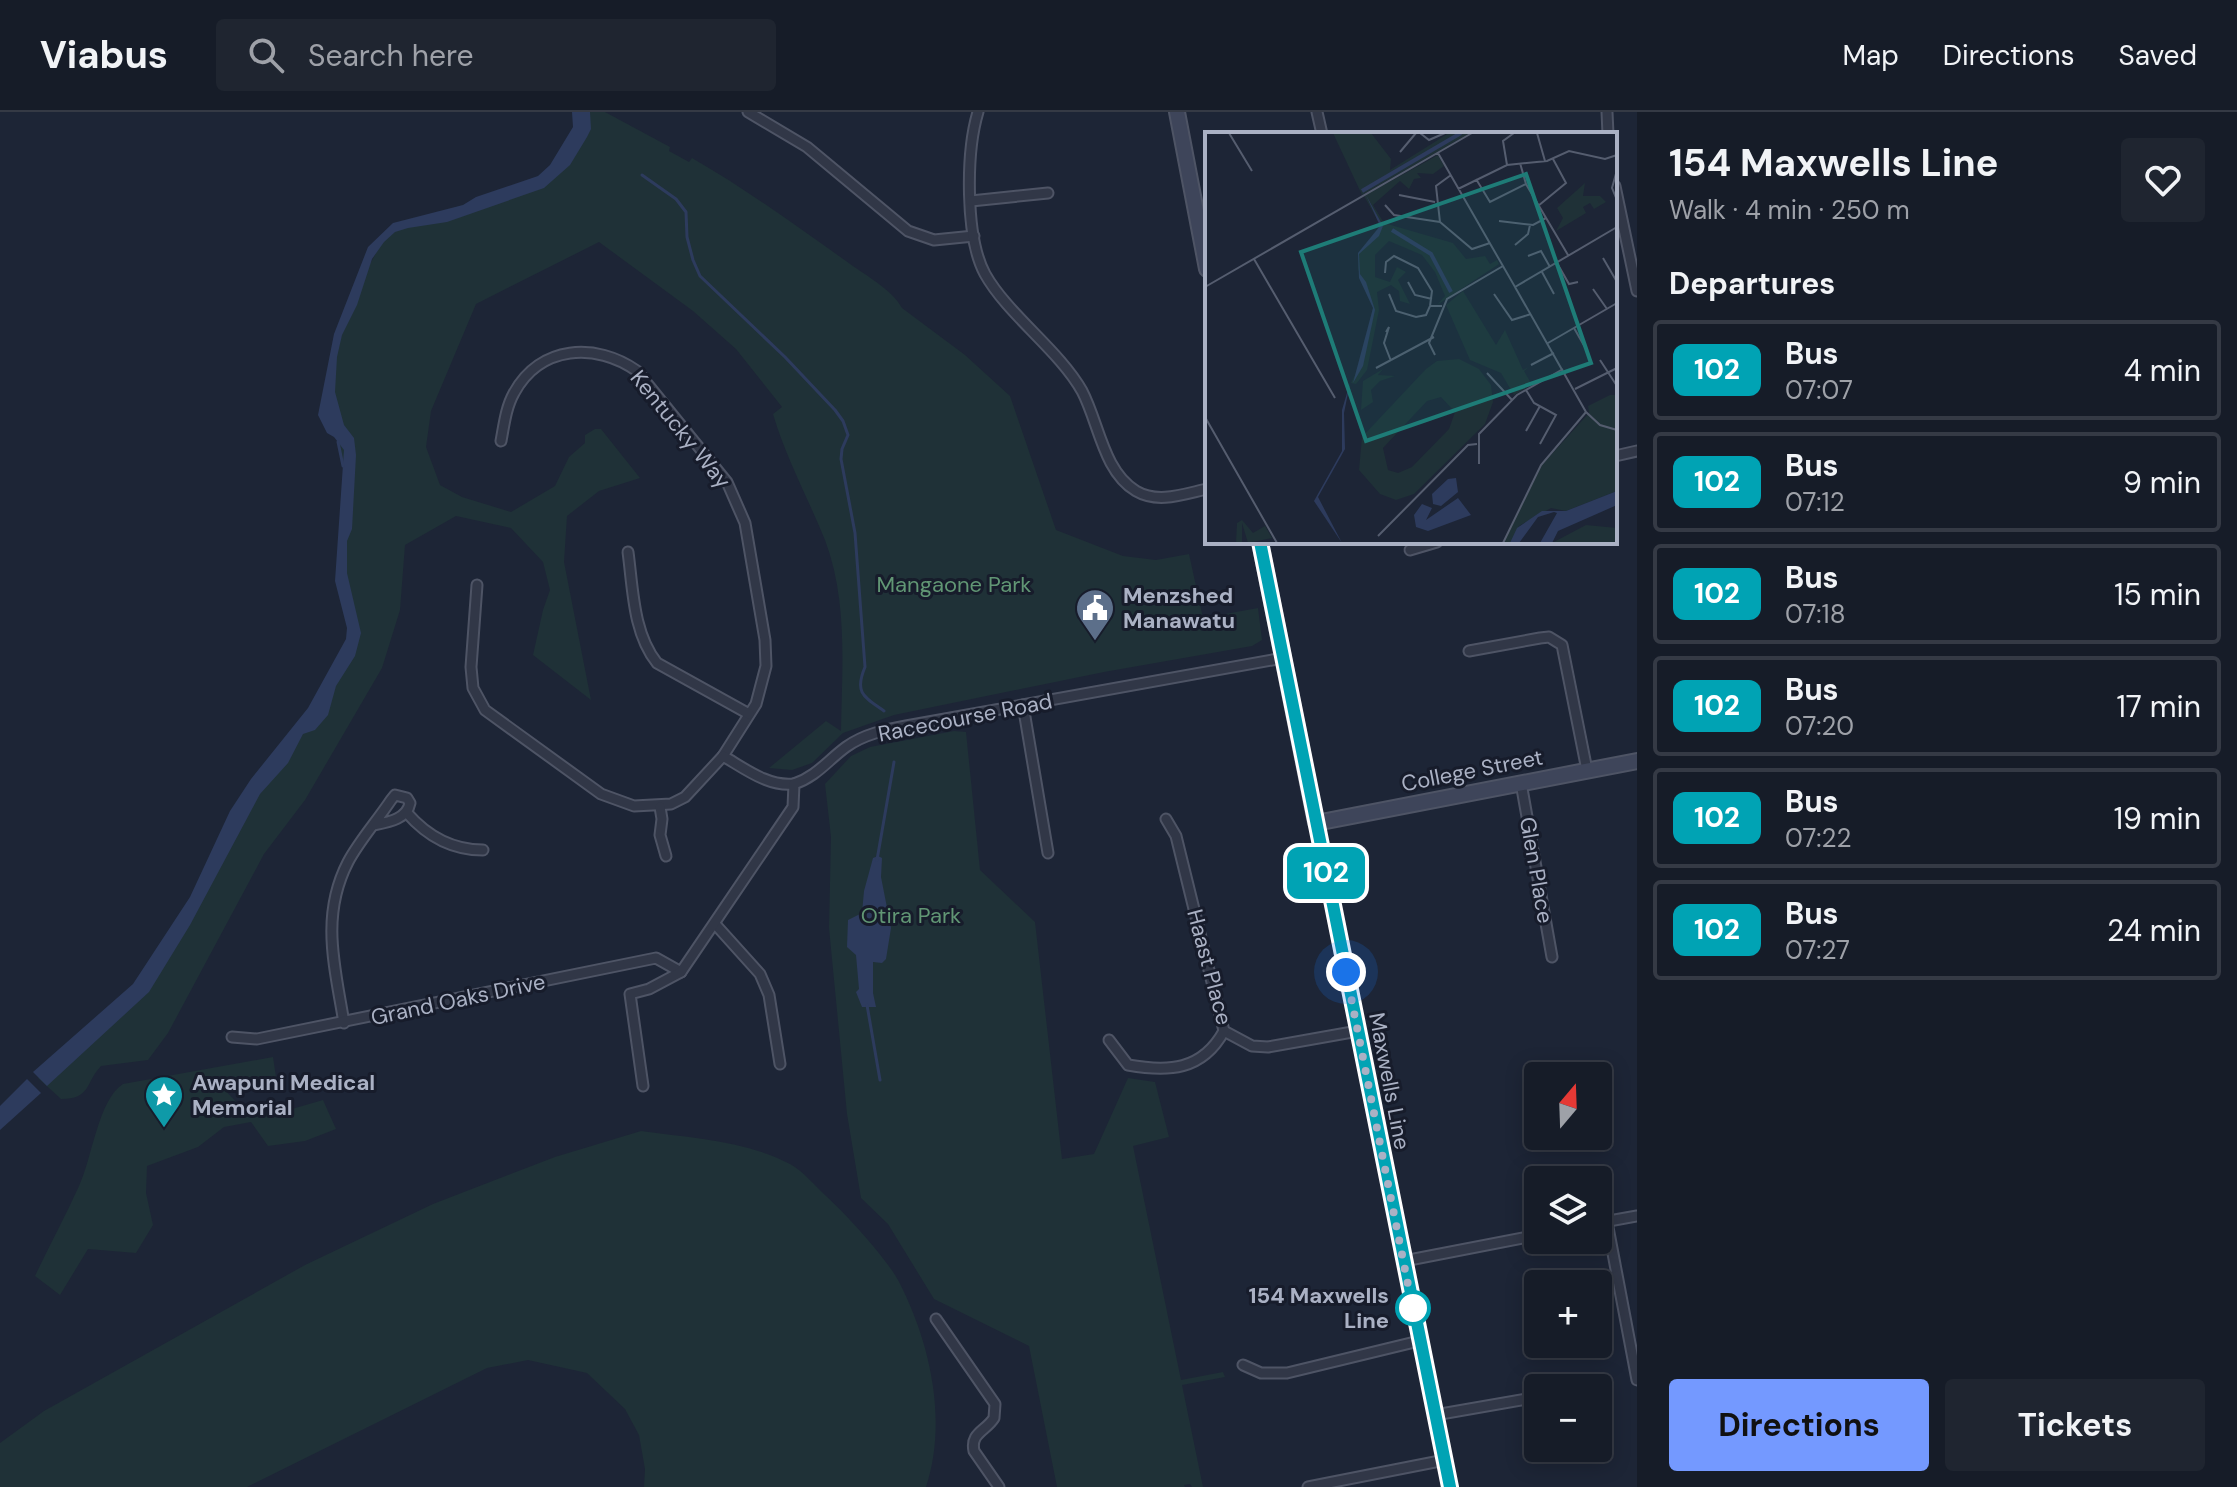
<!DOCTYPE html>
<meta charset="utf-8">
<style>
body{margin:0;font-family:"DM Sans",sans-serif;background:#1f2530;color:#f1f3f6;height:100vh;display:flex;flex-direction:column;font-size:30px;white-space:nowrap}
*{box-sizing:border-box;margin:0}
p{font-size:26px;color:#9ea1a8}
.icon{flex:none;width:44px;height:44px;fill:none;stroke:currentColor;stroke-width:2;stroke-linecap:round;stroke-linejoin:round}
.map{position:relative;flex:1;overflow:hidden}
.side{display:flex;flex-direction:column;background:#161c28;width:600px}
.side>*{flex:none}
.badge{padding:0 16px;border-radius:12px;font-size:28px;line-height:52px}
.needle{width:52px;rotate:19deg}
.controls{position:absolute;left:1524px;top:950px;display:grid;gap:16px}
.controls a{display:grid;place-items:center;width:88px;height:88px;border-radius:8px;background:#161c28;box-shadow:0 4px 20px #0003,0 0 0 2px #353a45;font-size:40px}
.you{position:absolute;width:40px;height:40px;margin:-20px;border:6px solid #fff;border-radius:50%;background:#1a73e8;box-shadow:0 0 0 12px #1a73e833}
.map>.badge{position:absolute;translate:-50% -50%;box-shadow:0 0 0 4px #fff}
h2{padding:0 32px;font-size:30px;line-height:72px}
.round{display:grid;place-items:center;flex:none;width:84px;height:84px;border-radius:8px;background:#1f2530}
.headline{display:flex;align-items:center;justify-content:space-between;height:136px;padding:0 32px}
h1{font-size:38px;font-weight:700;line-height:60px}
.primary-button{display:flex;gap:16px;margin-top:auto;padding:16px 32px}
.primary-button a{flex:1;height:92px;border-radius:8px;background:#7499ff;color:#111;font-size:32px;font-weight:700;line-height:92px;text-align:center}
.primary-button a+a{background:#1f2530;color:#f1f3f6}
ul{padding:0;list-style:none}
li{display:flex;align-items:center;gap:24px;height:100px;margin:0 16px 12px;padding:0 16px;border:4px solid #353a45;border-radius:8px}
li div{flex:1}
li b{display:block;font-size:30px}
li em{font-style:normal}
li .badge{min-width:88px;font-weight:700;text-align:center}
header{display:flex;align-items:center;gap:48px;box-sizing:border-box;height:112px;padding:0 40px;background:#161c28;border-bottom:2px solid #353a45}
header strong{font-size:38px}
nav{display:flex;gap:44px;margin-inline-start:auto;font-size:28px}
.search{width:560px;height:72px;background:#1f2530;display:flex;align-items:center;gap:20px;box-sizing:border-box;padding:0 28px;border-radius:8px;color:#9ea1a8;font-size:30px}
main{display:flex;flex:1;min-height:0}
.map>svg:first-child{display:block}
.green{fill:#1f3137}
.water{fill:#2d3b5d}
.lines{fill:none;stroke-linecap:round;stroke-linejoin:round}
.stream{stroke:#2d3b5d;stroke-width:3}
.minor-casing{stroke:#4e5465;stroke-width:13}
.tertiary-casing{stroke:#4e5465;stroke-width:16}
.secondary-casing{stroke:#4e5465;stroke-width:18}
.minor{stroke:#313747;stroke-width:9}
.tertiary{stroke:#313747;stroke-width:12}
.secondary{stroke:#3e455a;stroke-width:14}
.line-casing{stroke:#fff;stroke-width:18}
.line{stroke:#00a3b4;stroke-width:12}
.walk{stroke:#aab1c4;stroke-width:8;stroke-dasharray:0 14.4}
.stop-dot{fill:#fff;stroke:#00a3b4;stroke-width:4}
.labels{text-anchor:middle;stroke-width:6;stroke-linejoin:round;paint-order:stroke}
.street-label{font-size:22px;fill:#aab1c4;stroke:#171c2b}
.park-label{font-size:22px;fill:#619674;stroke:#171c2b}
.poi-label{font-size:22px;font-weight:bold;fill:#aab1c4;stroke:#171c2b;text-anchor:start}
.stop-label{font-size:22px;font-weight:bold;fill:#aab1c4;stroke:#171c2b;text-anchor:end}
.inset-river{fill:none;stroke:#2d3b5d;stroke-width:4}
.inset-road{fill:none;stroke:#555d6f;stroke-width:2}
.view{fill:#1e7c77;fill-opacity:0.15;stroke:#1e7c77;stroke-width:4}
.inset-edge{fill:none;stroke:#aab1c4;stroke-width:4}
</style>
<header>
<strong>Viabus</strong>
<div class="search"><svg class="icon" aria-label="search" viewBox="0 0 24 24"><circle cx="10" cy="10" r="6"/><path d="M15 15l6 6"/></svg>Search here</div>
<nav><a>Map</a><a>Directions</a><a>Saved</a></nav>
</header>
<main>
<div class="map">
<svg width="1637" height="1375" viewBox="0 0 1637 1375">
<rect width="100%" height="100%" fill="#1d2536"/>
<g class="green">
<path d="M577 0H605L670 35 669 39 689 50 692 46C746 77 795 113 846 149 863 162 892 177 902 196L965 243 1010 284 1056 418 1123 444 1156 448 1189 442 1203 506 1258 496 1262 528 1252 534 1104 560 894 603 843 621 812 651 792 658 769 656 826 609 841 619C842 555 848 489 825 428 808 386 786 346 773 302L782 295 736 237 693 199 599 130 476 192 431 299 426 335 440 373 462 385 511 400 555 374 569 345 585 331V323L595 317H601L640 366 599 379 567 404 564 450 591 588 533 543 543 498 550 478 543 450 511 416 456 404 405 433 400 498 382 556 305 688 264 742 168 921 148 948 101 954C85 971 91 987 61 987L38 966 145 862 307 606 350 524 339 466 345 364 333 301V241L350 189 390 115 533 72 554 54 580 14Z"/>
<polygon points="954,619 966,620 980,758 1035,810 1062,1047 1094,1042 1128,966 1155,970 1169,1025 1133,1034 1181,1268 1223,1260 1225,1265 1182,1273 1203,1375 1192,1375 1190,1372 1184,1373 1185,1375 1057,1375 1029,1234 934,1187 888,1112 861,1086 847,1002 829,816 831,725 825,672 851,644 870,635"/>
<path d="M273 945 276 965 252 971 220 973 246 1000 278 1001 323 988 336 1017 305 1029 268 1034 251 1010 224 1015 198 1035 147 1054 146 1081 153 1113 136 1141 88 1137 60 1183 35 1164C49 1134 65 1105 79 1074 92 1047 98 988 123 972Z"/>
<path d="M641 1019C691 1026 744 1028 790 1052 803 1059 815 1074 826 1084 846 1102 886 1146 898 1168 930 1229 948 1308 926 1375H644L645 1357 639 1323 625 1297 587 1261 528 1248 487 1256 247 1375H0V1331L44 1299 305 1153 433 1092 555 1045Z"/>
</g>
<g class="water">
<polygon points="572,0 590,0 591,17 587,25 570,53 544,76 447,110 408,116 395,120 384,130 372,147 357,193 342,223 337,245 335,280 344,313 354,326 356,343 352,417 347,429 347,461 361,521 355,544 336,574 328,603 315,618 303,622 288,651 260,682 190,813 149,880 47,974 33,960 133,872 190,785 230,699 251,667 308,596 346,527 347,516 335,469 344,338 334,325 327,321 318,303 334,222 368,135 393,111 463,93 476,85 538,64 550,53 573,15"/>
<polygon points="878,744 882,746 881,765 891,816 886,847 882,851 873,850 873,881 876,895 862,895 856,880 859,877 856,843 847,835 848,808 862,801 864,779 873,746"/>
<polygon points="27,967 41,981 0,1018 0,994"/>
</g>
<g class="lines">
<g class="stream">
<path d="M642 63 676 87 686 100 687 125 693 148 700 164 785 245 835 298 843 309 848 323 842 337 841 347 855 421 865 555C854 581 864 585 884 599"/>
<polyline points="338,330 343,354"/>
<polyline points="877,748 894,650"/>
<polyline points="867,893 880,968"/>
</g>
<defs>
<g id="minor">
<polyline points="748,0 807,35 908,119 934,128 974,124"/>
<path d="M978 0C966 40 965 125 985 162 1008 203 1059 238 1082 279 1099 311 1103 359 1136 379 1158 392 1184 382 1207 377"/>
<polyline points="1317,0 1322,22"/>
<polyline points="1607,0 1608,22"/>
<polyline points="1615,74 1637,179"/>
<polyline points="971,89 1048,81"/>
<path d="M501 329C504 313 506 295 514 281 540 233 596 230 637 259L727 370 745 411 765 528 766 554 756 592 723 644"/>
<polyline points="1615,344 1637,339"/>
<polyline points="1410,438 1437,430"/>
<path d="M628 440C633 477 633 521 657 551L749 602"/>
<path d="M477 473 471 555 473 576 485 598 601 682 634 694 671 692 685 685 723 644C744 656 768 675 794 672"/>
<polyline points="1469,539 1540,526 1549,525 1562,533 1587,658"/>
<polyline points="1023,593 1048,741"/>
<polyline points="1521,671 1552,845"/>
<polyline points="660,695 662,707 660,723 666,744"/>
<path d="M407 701C427 724 453 738 483 738"/>
<polyline points="1166,707 1176,724 1224,919 1252,934 1268,935 1358,919"/>
<polyline points="715,812 760,862 769,883 780,952"/>
<path d="M344 911C335 855 320 804 348 750 359 729 377 709 391 688L395 683 407 686 410 691C407 707 389 710 374 713"/>
<polyline points="232,925 257,927 656,846 681,860"/>
<path d="M1109 928 1128 953C1168 960 1202 959 1224 919"/>
<path d="M643 974 630 882 649 877 681 860 793 695 794 672C817 664 827 649 846 635 864 622 885 618 906 614L1283 546"/>
<polyline points="1607,1110 1637,1268"/>
<polyline points="1598,1111 1637,1104"/>
<polyline points="1404,1149 1538,1123"/>
<path d="M936 1207 995 1292 994 1306C986 1319 970 1321 974 1339L999 1375"/>
<polyline points="1243,1253 1261,1261 1287,1261 1419,1229"/>
<polyline points="1435,1303 1538,1285"/>
<polyline points="1308,1375 1445,1348"/>
</g>
<polyline id="tertiary" points="1316,711 1450,1375"/>
<g id="secondary">
<polyline points="1177,0 1207,157"/>
<polyline points="1260,430 1316,711 1637,649"/>
</g>
</defs>
<use href="#minor" class="minor-casing"/>
<use href="#tertiary" class="tertiary-casing"/>
<use href="#secondary" class="secondary-casing"/>
<use href="#minor" class="minor"/>
<use href="#tertiary" class="tertiary"/>
<use href="#secondary" class="secondary"/>
</g>
<g class="lines">
<defs>
<polyline id="line" points="1260,430 1450,1375"/>
</defs>
<use href="#line" class="line-casing"/>
<use href="#line" class="line"/>
<polyline class="walk" points="1346,860 1414,1203 1413,1196"/>
</g>
<defs>
<symbol id="civic-pin" viewBox="-11 -11 22 30"><path d="M0 17L-7.5 6A9.5 9.5 0 1 1 7.5 6Z" fill="#5c6f8a" stroke="#171c2b"/><path d="M-.6-6.5H3V-4.5H.6V-3L4-1V1h2V6H-6V1h2V-1L-.6-3ZM-1.2 2.5V6h2.4V2.5Z" fill="#fff"/></symbol>
<symbol id="sight-pin" viewBox="-11 -11 22 30"><path d="M0 17L-7.5 6A9.5 9.5 0 1 1 7.5 6Z" fill="#0f9aa8" stroke="#171c2b"/><path d="M0-6L1.8-2.2L6-1.7L2.9 1.2L3.7 5.4L0 3.3L-3.7 5.4L-2.9 1.2L-6-1.7L-1.8-2.2Z" fill="#fff"/></symbol>
</defs>
<g fill-rule="evenodd">
<use href="#civic-pin" x="1073" y="474" width="44" height="60"/>
<use href="#sight-pin" x="142" y="961" width="44" height="60"/>
</g>
<circle class="stop-dot" cx="1413" cy="1196" r="16"/>
<g class="labels">
<g class="street-label">
<text transform="translate(681 317) rotate(51)" y="8">Kentucky Way</text>
<text transform="translate(965 605) rotate(-11)" y="8">Racecourse Road</text>
<text transform="translate(1472 658) rotate(-11)" y="8">College Street</text>
<text transform="translate(1537 758) rotate(80)" y="8">Glen Place</text>
<text transform="translate(1210 855) rotate(75)" y="8">Haast Place</text>
<text transform="translate(458 887) rotate(-12)" y="8">Grand Oaks Drive</text>
<text transform="translate(1390 969) rotate(79)" y="8">Maxwells Line</text>
</g>
<g class="park-label">
<text x="954" y="480">Mangaone Park</text>
<text x="911" y="811">Otira Park</text>
</g>
<g class="poi-label">
<text x="1123" y="491">Menzshed<tspan x="1123" dy="25">Manawatu</tspan></text>
<text x="192" y="978">Awapuni Medical<tspan x="192" dy="25">Memorial</tspan></text>
</g>
<g class="stop-label">
<text x="1389" y="1191">154 Maxwells<tspan x="1389" dy="25">Line</tspan></text>
</g>
</g>
<g transform="translate(1205 20)">
<rect width="412" height="412" fill="#1d2536"/>
<path d="M128 1H166L186 27 185 38 244 1H265L157 63ZM233 23 239 34 228 42 212 41 216 46 209 47 204 57 195 49 168 73 179 91 248 111 261 127 280 124 285 132 292 128 294 132 232 173 240 164 230 140 217 123 184 109 170 123V145L185 150 192 135 201 140 193 148 205 172 195 169 194 159 186 153 172 160 174 178 162 238 151 252 146 251 156 231 168 175 153 137V122L176 94 159 64ZM380 51 378 64H395L401 70 389 77 385 71 378 75 381 81 351 99 358 86 352 76ZM258 159 291 213 300 198 318 238 324 235 319 239 327 253 309 263 296 241 265 228 241 173ZM254 227 274 237 286 253 288 270 280 292 209 362 191 368 175 362 154 338 157 305 221 237 232 229ZM236 265 250 280 244 297 207 335 193 341 183 338 178 316 222 269ZM178 237 173 243 190 244 175 249 166 258 168 270 156 278 158 249ZM405 263H412V359L361 379 346 376 314 394 307 411H298L337 333 384 281 383 274ZM37 388 48 401 60 394 67 406 43 411 37 391V411H31L32 391ZM381 393 412 396V411H347Z" fill="#1f3137" fill-rule="evenodd"/>
<path d="M161 63 178 94 174 104 154 122 155 142 161 150 170 178 158 234 148 251 168 176 154 146 153 121 175 94ZM145 251 139 281 140 317 113 365 137 411 109 369 137 319V278ZM251 346 253 360 236 374 228 372 227 362 243 347ZM412 359V373L353 399 347 411H335L352 381 349 380 333 385 314 411H305L312 396 337 379H361ZM253 366 266 383 223 399 211 395 209 383 217 372 227 376 221 388Z" fill="#2d3b5d"/>
<path class="inset-river" d="M157 59 256 1M187 98 226 122 246 160"/>
<path class="inset-road" d="M24 1 47 39M215 1 224 8 240 1M332 1 340 29M195 20 211 1M233 21 310 155 412 95M315 31 321 52 363 123M302 33 298 9 309 1M412 38 407 56 412 68M246 43 231 54 235 90 267 117 285 111M271 47 285 70 321 52M253 57 302 33 342 29 364 19 400 27 412 23M194 63 230 70M180 73 189 83 235 90M333 74 361 51 348 27M294 89 328 93 341 86M310 113 323 102 325 93M323 124 336 119 345 135M398 126 412 150M49 127 130 266M352 131 364 152 373 150M337 140 349 162M180 141 181 130 189 124 213 136 227 159 225 174M203 150 210 163 227 167M0 155 267 1M310 155 381 280 395 293 412 298M388 157 402 177M184 162 191 179 211 185 221 183 225 174H237M289 162 307 188 326 182M369 196 381 217M181 200 184 195 179 211 186 229M343 211 412 171M230 223 224 211 242 167 298 134M395 228 412 254M326 233 349 221M171 236 229 205M282 241 307 268M370 257 412 236M321 258 329 271 351 283 335 312M0 285 72 411M321 299 335 274M274 332V302L312 263 358 237M173 404 263 313 272 312M298 411 336 333 381 280"/>
<path class="view" d="M321 42 386 231 161 309 96 120Z"/>
<rect width="412" height="412" class="inset-edge"/>
</g>
</svg>
<div class="controls">
<a><svg class="needle" viewBox="-14 -14 28 28"><path d="M0-13l5 13h-10z" fill="#e53935"/><path d="M0 13l5-13h-10z" fill="#9ea1a8"/></svg></a>
<a><svg class="icon" aria-label="layers" viewBox="0 0 24 24"><path d="M12 4l9 5-9 5-9-5zM3 14l9 5 9-5"/></svg></a>
<a>+</a>
<a>−</a>
</div>
<div class="you" style="left:1346px;top:860px"></div>
<b class="badge" style="left:1326px;top:761px;background:#00a3b4;color:#fff">102</b>
</div>
<section class="side">
<div class="headline"><div><h1>154 Maxwells Line</h1><p>Walk · 4 min · 250 m</p></div><a class="round"><svg class="icon" aria-label="heart" viewBox="0 0 24 24"><path d="M12 20l-8-8c-3-5 5-10 8-4 3-6 11-1 8 4z"/></svg></a></div>
<h2>Departures</h2>
<ul>
<li><span class="badge" style="background:#00a3b4;color:#fff">102</span><div><b>Bus</b><p>07:07</p></div><em>4 min</em></li>
<li><span class="badge" style="background:#00a3b4;color:#fff">102</span><div><b>Bus</b><p>07:12</p></div><em>9 min</em></li>
<li><span class="badge" style="background:#00a3b4;color:#fff">102</span><div><b>Bus</b><p>07:18</p></div><em>15 min</em></li>
<li><span class="badge" style="background:#00a3b4;color:#fff">102</span><div><b>Bus</b><p>07:20</p></div><em>17 min</em></li>
<li><span class="badge" style="background:#00a3b4;color:#fff">102</span><div><b>Bus</b><p>07:22</p></div><em>19 min</em></li>
<li><span class="badge" style="background:#00a3b4;color:#fff">102</span><div><b>Bus</b><p>07:27</p></div><em>24 min</em></li>
</ul>
<div class="primary-button"><a>Directions</a><a>Tickets</a></div>
</section>
</main>
